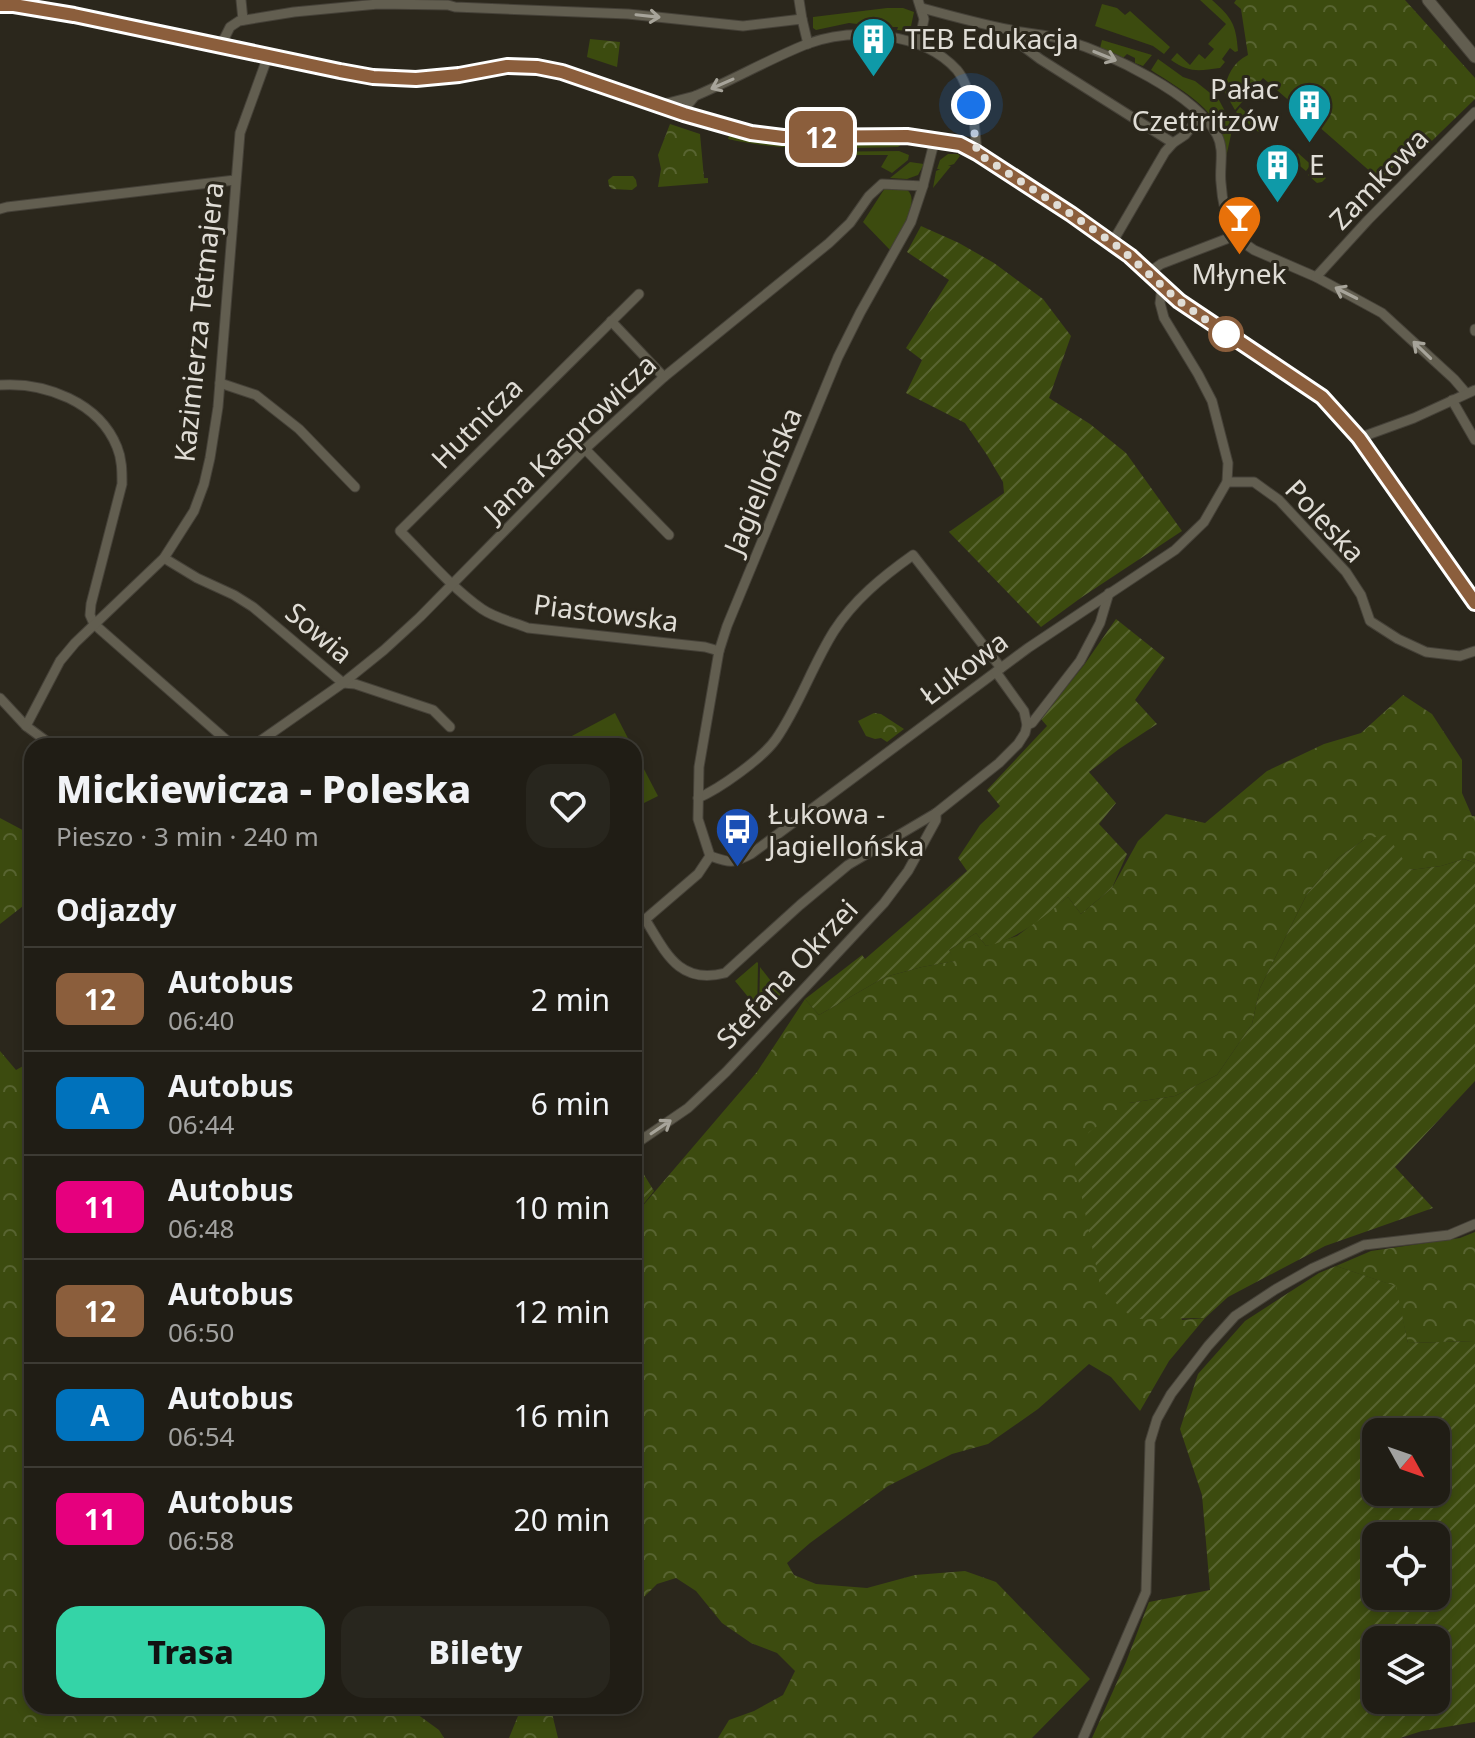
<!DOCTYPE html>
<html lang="pl">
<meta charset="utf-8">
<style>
body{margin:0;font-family:"Noto Sans",sans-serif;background:#28261e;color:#f1f3f6;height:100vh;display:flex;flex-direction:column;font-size:30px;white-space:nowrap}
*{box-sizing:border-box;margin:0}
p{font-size:26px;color:#a2a2a0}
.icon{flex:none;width:44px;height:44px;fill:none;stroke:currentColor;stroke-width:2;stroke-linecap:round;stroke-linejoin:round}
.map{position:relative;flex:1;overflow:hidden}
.panel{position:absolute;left:24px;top:738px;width:618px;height:976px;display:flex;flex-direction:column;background:#201d15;border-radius:24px;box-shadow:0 4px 12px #0003,0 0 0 2px #3d3b34}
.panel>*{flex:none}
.badge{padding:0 16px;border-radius:12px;font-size:28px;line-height:52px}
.needle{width:52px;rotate:130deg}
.buttons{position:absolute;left:1362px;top:1418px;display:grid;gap:16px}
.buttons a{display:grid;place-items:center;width:88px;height:88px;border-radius:16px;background:#201d15;box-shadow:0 4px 12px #0003,0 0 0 2px #3d3b34;font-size:40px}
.you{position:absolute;width:40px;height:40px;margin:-20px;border:6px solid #fff;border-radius:50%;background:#1a73e8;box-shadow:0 0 0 12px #1a73e833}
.map>.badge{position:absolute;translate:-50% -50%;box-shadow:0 0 0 4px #fff}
h2{padding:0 32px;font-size:30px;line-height:72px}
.round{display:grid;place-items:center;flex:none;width:84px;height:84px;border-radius:24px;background:#28261e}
.summary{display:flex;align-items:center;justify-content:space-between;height:136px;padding:0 32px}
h1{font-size:38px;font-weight:800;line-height:60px}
.action{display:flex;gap:16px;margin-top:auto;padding:16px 32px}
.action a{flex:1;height:92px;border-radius:24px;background:#34d4a7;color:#111;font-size:32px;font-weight:800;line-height:92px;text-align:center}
.action a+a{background:#28261e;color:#f1f3f6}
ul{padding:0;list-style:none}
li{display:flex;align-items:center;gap:24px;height:104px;padding:0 32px;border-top:2px solid #3d3b34}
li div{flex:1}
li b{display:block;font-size:30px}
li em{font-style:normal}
li .badge{min-width:88px;font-weight:700;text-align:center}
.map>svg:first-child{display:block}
.grass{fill:#3c4b0f}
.forest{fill:url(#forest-crowns)}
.garden{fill:url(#garden-furrows);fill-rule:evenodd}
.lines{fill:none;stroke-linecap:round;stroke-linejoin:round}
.minor-casing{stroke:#454138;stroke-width:11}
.tertiary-casing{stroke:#454138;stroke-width:13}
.minor{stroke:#625e50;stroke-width:9}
.tertiary{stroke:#625e50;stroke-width:11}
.oneway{stroke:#a7a49a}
.line-casing{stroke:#fff;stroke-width:18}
.line{stroke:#8b5e3c;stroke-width:12}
.walk{stroke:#e0ddd6;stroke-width:8;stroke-dasharray:0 14.4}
.stop-dot{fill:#fff;stroke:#8b5e3c;stroke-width:4}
.labels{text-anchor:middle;stroke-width:6;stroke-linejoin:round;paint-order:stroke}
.poi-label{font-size:28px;fill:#e0ddd6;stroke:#2b271c;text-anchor:start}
.street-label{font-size:28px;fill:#e0ddd6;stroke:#2b271c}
</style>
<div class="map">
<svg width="1475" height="1738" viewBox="0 0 1475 1738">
<defs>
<pattern id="forest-crowns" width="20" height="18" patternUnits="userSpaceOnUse" patternTransform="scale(2)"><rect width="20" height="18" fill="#3c4b0f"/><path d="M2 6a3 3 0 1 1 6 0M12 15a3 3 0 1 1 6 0" fill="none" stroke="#586431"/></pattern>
<pattern id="garden-furrows" width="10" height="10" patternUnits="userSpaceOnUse" patternTransform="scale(2)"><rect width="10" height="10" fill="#3c4b0f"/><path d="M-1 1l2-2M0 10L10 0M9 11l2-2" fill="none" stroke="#586431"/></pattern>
</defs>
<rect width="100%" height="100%" fill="#2b271c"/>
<g class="grass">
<path d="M1200 0H1212C1232 18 1236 24 1238 51L1235 52 1230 48 1222 59 1225 62 1220 68C1198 71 1190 73 1171 60L1177 53 1190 65 1199 54 1205 59 1214 49 1208 44 1226 24Z"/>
<polygon points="1102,4 1117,8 1125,15 1130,11 1170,47 1164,54 1153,46 1095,26"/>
<polygon points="887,8 903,8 914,12 910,31 897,30 898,27 890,27 890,28 849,23 816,30 813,28 813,17"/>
<polygon points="1102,40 1152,55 1143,66 1135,63 1135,58 1127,54 1123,58 1100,48"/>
<path d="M1158 59 1183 77 1195 81 1219 100 1228 117 1232 130 1225 162C1225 156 1225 148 1224 142 1216 107 1178 88 1151 70Z"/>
<polygon points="1240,107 1248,114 1250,112 1266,126 1260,133 1253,128 1257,123 1254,120 1250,125 1236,112"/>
<path d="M729 135 756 140 796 144H902L898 147C841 148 784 152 728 139Z"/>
<polygon points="1286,148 1295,156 1298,153 1326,178 1322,182 1317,183 1308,175 1313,170 1309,167 1306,171 1283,152"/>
<polygon points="899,151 909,155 908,160 892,173 881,167 888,155 807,155 807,152"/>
<polygon points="948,154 958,154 960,156 954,164 948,166 951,166 933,188 936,171 940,169 937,169 940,160"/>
<polygon points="910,162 924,164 918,175 907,179 890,178"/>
<path d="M885 188C891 188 900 187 905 189 924 197 897 238 890 250L863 222Z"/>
<polygon points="615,713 632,746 553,746"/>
<polygon points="634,750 658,796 634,808"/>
<polygon points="757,962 758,963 757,1021 758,1009 735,981"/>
<polygon points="760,967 781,994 763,1014 759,1014"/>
</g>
<g class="forest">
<path d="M1236 0H1405L1475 78V99L1407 165 1400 160 1380 180 1263 78 1235 110 1224 91C1227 76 1233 62 1248 55L1241 9 1234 3Z"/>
<polygon points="590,39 620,42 617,67 587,57"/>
<polygon points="670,124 700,134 704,178 708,178 708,183 658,187 661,169 658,155"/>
<polygon points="613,176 633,176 636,180 637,186 632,190 612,189 609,186 608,180"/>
<polygon points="1403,695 1432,714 1462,760 1462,793 1472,816 1475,816 1475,863 1464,859 1441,866 1410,870 1365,839 1338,858 1307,894 1260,988 1252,1024 1217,1075 1175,1096 1129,1103 1182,1320 1205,1318 1169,1361 1140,1411 1111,1377 1089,1364 1038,1409 988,1444 952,1454 888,1486 810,1543 787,1563 794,1575 816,1584 867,1588 915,1575 965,1571 996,1582 1090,1679 1032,1738 718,1738 729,1720 754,1711 783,1695 795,1671 777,1653 751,1643 722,1623 696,1591 676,1578 657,1584 634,1607 634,1216 757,1072 805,999 819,1015 885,977 922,967 954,961 949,950 976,933 986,946 1017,936 1068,897 1081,914 1112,888 1138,841 1166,814 1205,823 1267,771 1324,744 1361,733"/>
<polygon points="874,713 881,714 904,729 887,742 881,738 875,739 866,736 858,721"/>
<polygon points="0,818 32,835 32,899 0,924"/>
<polygon points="0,1051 16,1070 32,1061 32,1706 406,1706 439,1730 444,1738 0,1738"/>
<polygon points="1475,1232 1475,1341 1408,1343 1395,1286 1336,1266 1371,1251 1460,1238"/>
<polygon points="522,1706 554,1706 551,1709 558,1738 509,1738"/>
</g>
<g class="garden">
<polygon points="921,226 959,243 994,263 1043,299 1071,336 1049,398 1090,424 1126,453 1182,531 1082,597 1041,627 949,532 1004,493 1003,482 987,455 965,423 906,393 922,360 906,348 949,280 907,252"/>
<path d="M1116 619 1165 658 1135 700 1157 724 1119 749 1089 772 1116 803 1099 824 1127 854 1112 888 1081 914 1068 897C1043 917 1018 940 986 946L976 933 949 950 955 961 922 967 885 977 819 1015 805 999 862 955 865 959 967 871 958 858 980 825 1000 806 987 790 1047 726 1041 719 1084 665Z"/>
<polygon points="1387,835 1410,870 1441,866 1464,859 1475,863 1475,1081 1395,1167 1433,1208 1325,1246 1228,1297 1205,1318 1134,1319 1101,1290 1074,1159 1089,1132 1129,1103 1175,1096 1217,1075 1252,1024 1260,988 1307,894 1338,858 1365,839"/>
<polygon points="643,1173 654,1191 634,1216 634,1174"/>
<path d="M1336 1266 1396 1286 1408 1343 1475 1341V1722L1422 1731 1400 1738H1092L1126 1662 1149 1602 1210 1590 1202 1495 1180 1429 1198 1374 1245 1321 1319 1273ZM1376 1432H1436V1492H1376ZM1436 1536V1596H1376V1536ZM1436 1640V1700H1376V1640Z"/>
</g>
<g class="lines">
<defs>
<g id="minor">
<polyline points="241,0 243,20"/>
<polyline points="799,0 802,19"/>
<polyline points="918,0 924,19 919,43"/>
<path d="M922 8C951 16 981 24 1011 30 1028 34 1047 34 1065 40 1108 53 1196 94 1217 135 1225 150 1219 168 1221 183 1222 201 1227 220 1234 236"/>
<polyline points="1014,31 1024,47 1040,59 1173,143"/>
<polyline points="221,45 230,27 239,21 294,12 378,4 448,5 455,7 628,14 743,26 802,19 808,44"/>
<polyline points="660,105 695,96"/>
<path d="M684 114 686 107 695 96C733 80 769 59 807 44 853 27 923 32 957 70 973 89 975 130 977 153"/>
<polyline points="0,209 7,207 235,180"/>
<polyline points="1112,243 1165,152 1173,143 1185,135 1201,115"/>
<polyline points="1148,273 1161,264 1234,236 1254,250 1316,277 1382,313 1454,379 1466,393"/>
<polyline points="1316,277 1368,220 1475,112"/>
<path d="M639 294 400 531C426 557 451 587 482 609 495 618 513 622 528 628L705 647 719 651"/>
<polyline points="611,321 664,377"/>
<polyline points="1475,329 1475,331"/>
<polyline points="220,383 256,395 299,429 355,487"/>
<path d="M0 385C45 382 99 402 117 447 122 459 122 471 122 484L91 604 90 615 94 624 233 746"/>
<polyline points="1452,400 1475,440"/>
<polyline points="1359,438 1414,418 1475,390"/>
<polyline points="585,449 669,535"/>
<polyline points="1227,482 1254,482 1279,500 1346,572 1361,595 1370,621 1398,639 1426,652 1460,656 1475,651"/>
<polyline points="164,558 197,578 234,595 253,607 343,683 355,684 433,710 450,727"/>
<polyline points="0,698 26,726 53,746"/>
<polyline points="1027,725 1032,723 1080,661 1100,623 1109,593"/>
<polyline points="26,726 60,661 75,643 164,558 194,511 204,484 210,458 218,407 240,133 268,56"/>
<polyline points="253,746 343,683 384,650 420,617 585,449 664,377 829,243 850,223 869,196 882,184 923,186"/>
<path d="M698 798C719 789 762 759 776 739 799 706 812 666 834 631 854 600 882 577 913 555L1001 668"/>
<path d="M710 856C730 863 732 864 751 854L1028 648 1175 550 1204 522 1227 482 1228 463 1212 401 1198 374 1164 318 1160 303 1162 287"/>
<polyline points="710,856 698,819 699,767 719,651 727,626 838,357 860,313 911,222 923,186 935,139"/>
<path d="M645 919C666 953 679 985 725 973L800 905 848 865 936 813 999 763 1018 744 1025 733 1027 725 1024 711 996 672"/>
<polyline points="634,929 698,874 710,856"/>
<polyline points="634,1145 688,1108 726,1072 816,976 884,903 908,871 936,820 936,813"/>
<polyline points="1083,1738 1146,1592 1150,1442 1157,1419 1171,1394 1208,1346 1235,1316 1276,1289 1313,1268 1364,1245 1449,1235 1475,1224"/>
</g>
<g id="tertiary">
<polyline points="1428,0 1475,57"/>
<polyline points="0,5 53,11 340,71 373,77 416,79 459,75 507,66 537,67 562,72 684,114 751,133 783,137 907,136 960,144 977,153 1071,214 1130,256 1179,301 1322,397 1335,409 1359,438 1475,603"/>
</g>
</defs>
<use href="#minor" class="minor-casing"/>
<use href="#tertiary" class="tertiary-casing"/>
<use href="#minor" class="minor"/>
<use href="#tertiary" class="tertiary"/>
</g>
<defs><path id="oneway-shaft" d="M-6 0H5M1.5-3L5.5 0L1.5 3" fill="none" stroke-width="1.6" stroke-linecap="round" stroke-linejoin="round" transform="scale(2)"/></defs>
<g class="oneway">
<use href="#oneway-shaft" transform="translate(648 16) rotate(6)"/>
<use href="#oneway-shaft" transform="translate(1105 56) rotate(22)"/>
<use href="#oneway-shaft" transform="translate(722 84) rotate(156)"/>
<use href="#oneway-shaft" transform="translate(1346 293) rotate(-153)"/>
<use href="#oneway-shaft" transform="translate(1422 350) rotate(-136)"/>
<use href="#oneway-shaft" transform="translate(661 1127) rotate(-34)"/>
</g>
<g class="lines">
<defs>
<polyline id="line" points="0,5 14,5 74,15 340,71 373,77 416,79 459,75 507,66 537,67 562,72 684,114 751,133 783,137 907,136 960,144 977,153 1071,214 1130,256 1179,301 1322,397 1359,438 1475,603"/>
</defs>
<use href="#line" class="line-casing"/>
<use href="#line" class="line"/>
<polyline class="walk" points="971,105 977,153 1071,214 1121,249 1179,301 1226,334"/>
</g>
<defs>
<symbol id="building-pin" viewBox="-11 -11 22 30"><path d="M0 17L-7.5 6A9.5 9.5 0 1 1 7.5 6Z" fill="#0f9aa8" stroke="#2b271c"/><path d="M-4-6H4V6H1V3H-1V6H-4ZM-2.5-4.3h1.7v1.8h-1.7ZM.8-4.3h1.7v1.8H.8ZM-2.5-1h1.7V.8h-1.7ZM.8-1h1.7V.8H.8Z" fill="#fff"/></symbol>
<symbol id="bar-pin" viewBox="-11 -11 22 30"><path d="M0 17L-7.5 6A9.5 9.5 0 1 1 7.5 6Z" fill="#e8710a" stroke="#2b271c"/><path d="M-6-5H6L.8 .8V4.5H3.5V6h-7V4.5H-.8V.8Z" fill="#fff"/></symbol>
<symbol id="bus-pin" viewBox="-11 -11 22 30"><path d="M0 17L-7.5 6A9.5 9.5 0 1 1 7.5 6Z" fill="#1a4fb4" stroke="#2b271c"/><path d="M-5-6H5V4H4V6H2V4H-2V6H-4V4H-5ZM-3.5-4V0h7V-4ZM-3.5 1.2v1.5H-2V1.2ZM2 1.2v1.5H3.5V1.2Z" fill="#fff"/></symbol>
</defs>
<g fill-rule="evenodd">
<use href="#building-pin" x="848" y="14" width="51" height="69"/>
<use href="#building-pin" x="1284" y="80" width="51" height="69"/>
<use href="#building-pin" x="1252" y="140" width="51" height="69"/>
<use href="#bar-pin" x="1214" y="192" width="51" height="69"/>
<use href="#bus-pin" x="712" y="804" width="51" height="69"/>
</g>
<circle class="stop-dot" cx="1226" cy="334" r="16"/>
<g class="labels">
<g class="poi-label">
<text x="905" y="49">TEB Edukacja</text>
<text x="1279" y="99" text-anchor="end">Pałac<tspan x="1279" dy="32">Czettritzów</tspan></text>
<text x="1309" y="175">E</text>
<text x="1239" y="284" text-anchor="middle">Młynek</text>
<text x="768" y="824">Łukowa -<tspan x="768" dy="32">Jagiellońska</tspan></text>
</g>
<g class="street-label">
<text transform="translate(1379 179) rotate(-46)" y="10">Zamkowa</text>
<text transform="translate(199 322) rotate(-84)" y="10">Kazimierza Tetmajera</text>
<text transform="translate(477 423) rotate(-45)" y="10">Hutnicza</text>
<text transform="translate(570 438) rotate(-44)" y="10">Jana Kasprowicza</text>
<text transform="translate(763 481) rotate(-67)" y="10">Jagiellońska</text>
<text transform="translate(1325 521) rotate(47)" y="10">Poleska</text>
<text transform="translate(606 613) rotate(7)" y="10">Piastowska</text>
<text transform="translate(319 633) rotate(40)" y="10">Sowia</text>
<text transform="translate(964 668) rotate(-37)" y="10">Łukowa</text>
<text transform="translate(787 974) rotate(-47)" y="10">Stefana Okrzei</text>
</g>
</g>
</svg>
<div class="buttons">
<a><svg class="needle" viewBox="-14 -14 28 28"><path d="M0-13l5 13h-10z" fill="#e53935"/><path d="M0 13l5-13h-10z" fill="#a2a2a0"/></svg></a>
<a><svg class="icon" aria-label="locate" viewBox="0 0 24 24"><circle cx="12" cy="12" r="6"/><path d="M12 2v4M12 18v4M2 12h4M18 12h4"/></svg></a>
<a><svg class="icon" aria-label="layers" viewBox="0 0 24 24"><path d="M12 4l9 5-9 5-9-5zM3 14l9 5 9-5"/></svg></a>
</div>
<div class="you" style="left:971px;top:105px"></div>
<b class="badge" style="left:821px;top:137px;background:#8b5e3c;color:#fff">12</b>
<section class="panel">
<div class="summary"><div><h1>Mickiewicza - Poleska</h1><p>Pieszo · 3 min · 240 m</p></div><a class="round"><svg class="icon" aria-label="heart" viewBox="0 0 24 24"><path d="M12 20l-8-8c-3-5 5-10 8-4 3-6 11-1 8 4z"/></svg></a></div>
<h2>Odjazdy</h2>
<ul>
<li><span class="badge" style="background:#8b5e3c;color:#fff">12</span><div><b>Autobus</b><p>06:40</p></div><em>2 min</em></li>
<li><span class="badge" style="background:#0072bc;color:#fff">A</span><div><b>Autobus</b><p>06:44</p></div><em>6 min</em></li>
<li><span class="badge" style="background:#e6007e;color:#fff">11</span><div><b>Autobus</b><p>06:48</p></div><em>10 min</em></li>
<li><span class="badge" style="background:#8b5e3c;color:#fff">12</span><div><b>Autobus</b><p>06:50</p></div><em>12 min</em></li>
<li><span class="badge" style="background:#0072bc;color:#fff">A</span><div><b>Autobus</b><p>06:54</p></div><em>16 min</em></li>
<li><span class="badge" style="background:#e6007e;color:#fff">11</span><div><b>Autobus</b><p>06:58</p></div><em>20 min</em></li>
</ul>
<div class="action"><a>Trasa</a><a>Bilety</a></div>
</section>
</div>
